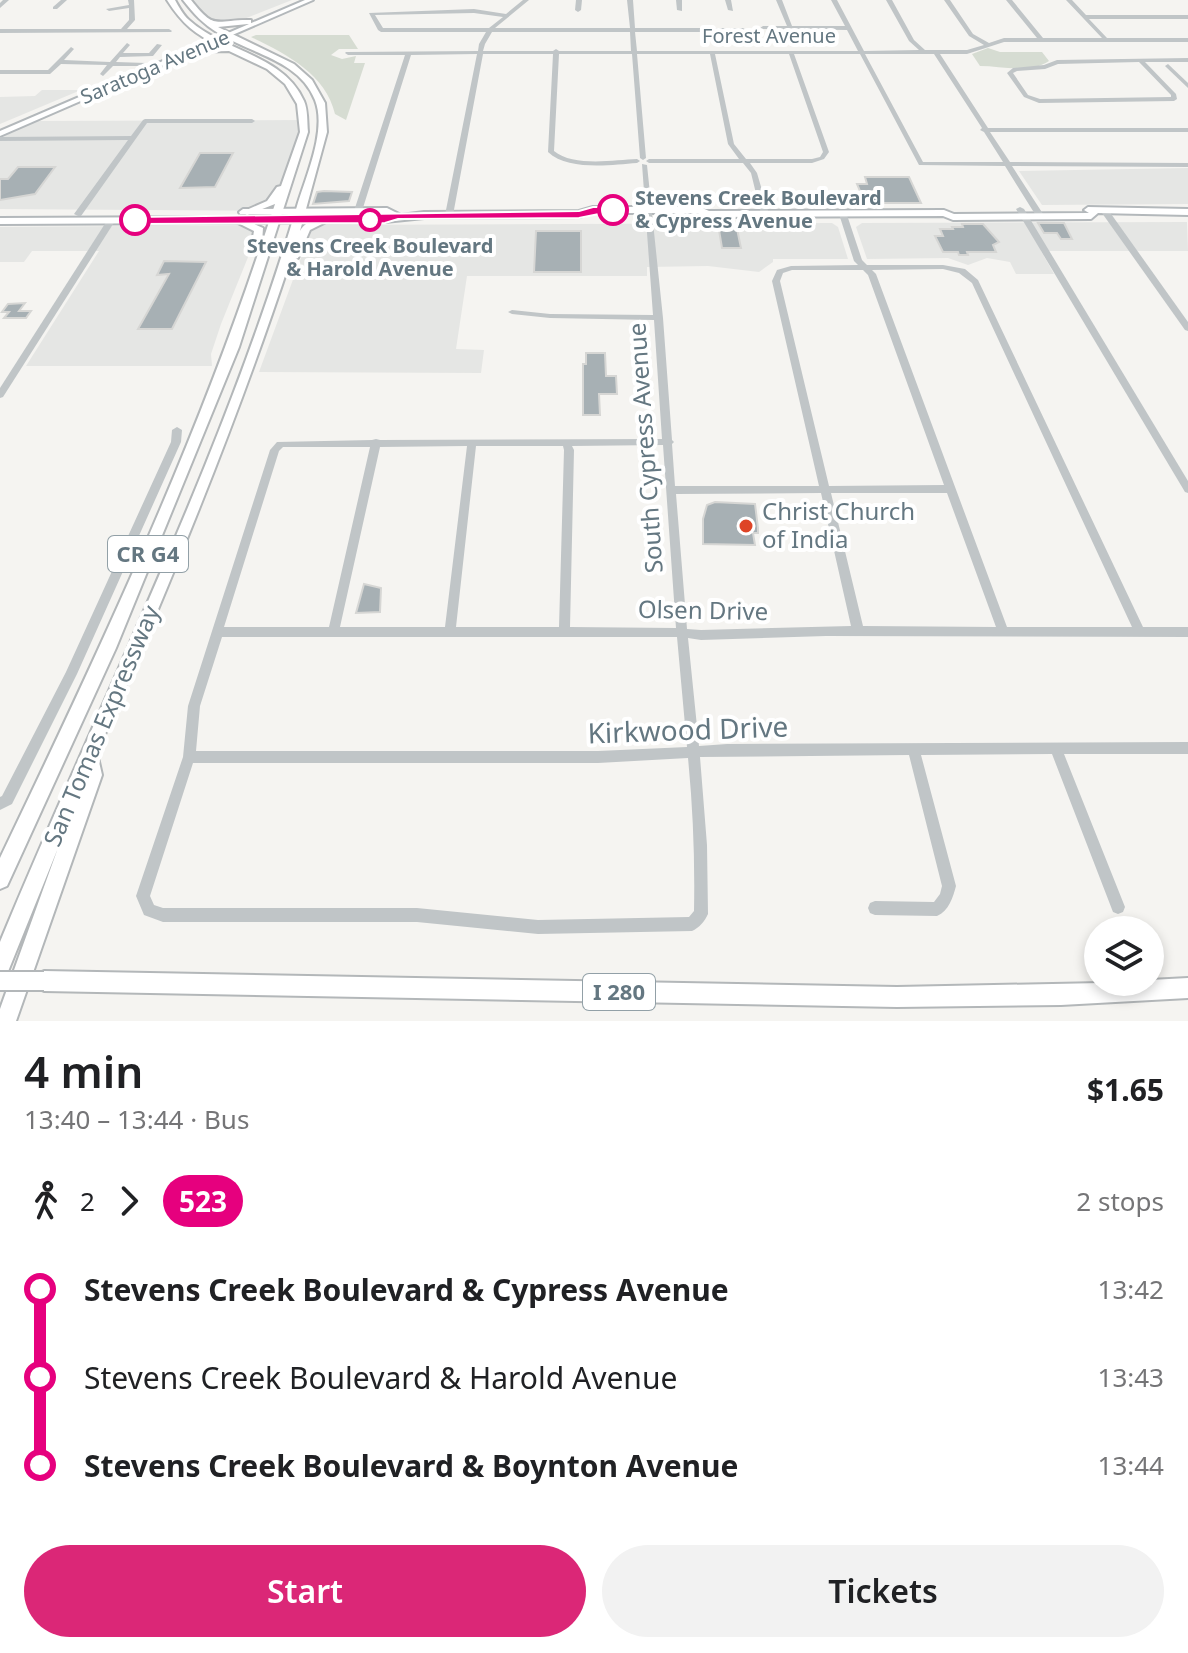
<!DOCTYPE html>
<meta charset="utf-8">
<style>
body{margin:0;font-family:"Noto Sans",sans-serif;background:#f2f2f2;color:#202124;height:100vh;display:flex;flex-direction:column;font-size:30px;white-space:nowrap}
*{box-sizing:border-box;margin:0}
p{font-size:26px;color:#757577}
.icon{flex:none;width:44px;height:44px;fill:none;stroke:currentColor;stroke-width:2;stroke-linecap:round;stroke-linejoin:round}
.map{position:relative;height:1021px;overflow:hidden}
.details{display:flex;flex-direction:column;background:#fff;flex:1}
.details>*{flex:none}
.badge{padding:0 16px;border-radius:26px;font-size:28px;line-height:52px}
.controls{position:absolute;left:1084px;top:916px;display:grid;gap:16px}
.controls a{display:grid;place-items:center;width:80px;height:80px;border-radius:50%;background:#fff;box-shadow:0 4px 12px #0003;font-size:40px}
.map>.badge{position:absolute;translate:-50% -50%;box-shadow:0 0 0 4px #fff}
.legs{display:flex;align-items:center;gap:12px;height:88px;padding:0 24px;font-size:26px}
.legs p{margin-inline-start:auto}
.head{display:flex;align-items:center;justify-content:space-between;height:136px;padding:0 24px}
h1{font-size:44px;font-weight:600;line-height:60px}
.button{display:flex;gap:16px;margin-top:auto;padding:16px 24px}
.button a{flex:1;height:92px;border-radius:48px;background:#db2777;color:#fff;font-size:32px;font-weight:600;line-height:92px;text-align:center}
.button a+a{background:#f2f2f2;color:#202124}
ul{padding:0 24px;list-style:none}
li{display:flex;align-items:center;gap:28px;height:88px;font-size:30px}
li i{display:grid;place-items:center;width:12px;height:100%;margin:0 10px;background:currentColor}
li i::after{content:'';width:20px;height:20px;margin:-10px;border:6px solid;border-radius:50%;background:#fff}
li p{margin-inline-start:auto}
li:first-child i{background:linear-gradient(#0000 50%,currentColor 0)}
li:last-child i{background:linear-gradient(currentColor 50%,#0000 0)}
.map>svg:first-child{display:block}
.built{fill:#e5e6e4}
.green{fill:#d6dcd2}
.building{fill:#a7b0b4;stroke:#d6d6d4;stroke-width:2}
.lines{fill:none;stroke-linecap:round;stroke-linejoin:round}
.major-casing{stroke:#b3b8bb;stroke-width:4}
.highway-casing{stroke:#b3b7b9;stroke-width:4}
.minor{fill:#c0c5c7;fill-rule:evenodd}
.major{fill:#fff;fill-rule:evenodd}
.highway{fill:#fff;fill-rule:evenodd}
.highway-bridge-casing{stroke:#b3b7b9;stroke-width:22;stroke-linecap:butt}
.highway-bridge{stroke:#fff;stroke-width:18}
.line-1{fill:#e6007e;stroke:#fff;stroke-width:2}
.stop-1-dot{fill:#fff;stroke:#e6007e;stroke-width:4}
.poi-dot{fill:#de4427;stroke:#fff;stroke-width:3}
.labels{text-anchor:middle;stroke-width:8;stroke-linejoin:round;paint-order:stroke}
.far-street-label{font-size:20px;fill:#647781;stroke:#fff}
.far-stop-label{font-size:20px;font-weight:bold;fill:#647781;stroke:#fff;text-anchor:start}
.shield{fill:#fff;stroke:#92a0a7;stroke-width:2}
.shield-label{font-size:22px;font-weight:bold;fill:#647781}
.street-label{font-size:24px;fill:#647781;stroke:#fff}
.poi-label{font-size:24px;fill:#647781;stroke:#fff;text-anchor:start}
.near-street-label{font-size:28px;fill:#647781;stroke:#fff}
</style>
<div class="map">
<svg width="1188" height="1021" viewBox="0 0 1188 1021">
<rect width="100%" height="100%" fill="#f5f4f1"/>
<g class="built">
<polygon points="193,0 292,0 231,24 209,21 199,12"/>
<polygon points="42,90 81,90 0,124 0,97 35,96"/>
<polygon points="305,120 276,211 0,209 0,136 34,121"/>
<polygon points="1188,168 1188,204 1042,205 1019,171"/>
<polygon points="1187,222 1188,251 1041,251 1054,274 1016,274 1010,262 987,258 968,265 948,258 867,259 856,227 862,223"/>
<polygon points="832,223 838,227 848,259 773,259 773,262 759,272 708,266 647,267 647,276 467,276 456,349 484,350 481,373 259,372 312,228 319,225"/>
<polygon points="261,225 221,324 211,354 212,366 26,366 99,251 32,251 24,262 0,262 0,227"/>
</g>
<g class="green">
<path d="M256 35H349L358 49H339L331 55 342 59 356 56 354 63H365L346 120 335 114C326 74 285 53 251 37Z"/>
<path d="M988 48 1000 52H1042L1049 61C1030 74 1002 66 980 66L972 54Z"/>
</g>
<g class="building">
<polygon points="200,153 233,153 215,187 180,188"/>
<polygon points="18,167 55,167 35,194 0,200 0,179 8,179"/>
<polygon points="865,177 909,177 921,203 865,203 857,184 867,184"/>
<polygon points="317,192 324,191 352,192 349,201 313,204"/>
<polygon points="1038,223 1064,223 1072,239 1061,239 1057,233 1044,233"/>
<polygon points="718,224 736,224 741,248 722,248"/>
<polygon points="962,224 983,224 999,242 993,245 996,252 967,252 968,255 959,255 958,252 943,252 935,236 943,236 940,229 953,229 952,227 963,227"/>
<polygon points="536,231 581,231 581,272 534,272"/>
<polygon points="164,261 206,262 172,329 138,329 169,274 157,275"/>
<polygon points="25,303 19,311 31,311 26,318 4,318 9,312 2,312 8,304"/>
<polygon points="586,353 605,353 606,376 616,376 617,394 599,394 600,415 583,415 583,364 586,364"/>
<polygon points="715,502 755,504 758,528 758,533 753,533 755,545 703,544 703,519 707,505"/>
<polygon points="364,584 381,588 380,612 356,613"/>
</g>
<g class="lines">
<defs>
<g id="major">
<polygon points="305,0 313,0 0,136 0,131"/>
<polygon points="593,207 700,207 709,211 944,210 954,214 1089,213 1084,210 1088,207 1188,209 1188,215 1098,213 1091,219 953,220 943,216 708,217 698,213 593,213 579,217 424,218 385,222 0,224 0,218 391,216 386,214 240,214 239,212 243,209 387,208 401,215 424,212 579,211"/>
</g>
<g id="highway">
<path d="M167 0H175C179 7 183 15 189 20 224 52 283 54 304 101 308 110 307 122 308 132L239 347 116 648 7 886 0 889V858C95 660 189 460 259 251L251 249 254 231 232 220 241 218 263 228 262 243 275 204 247 215 242 212 267 201 277 187 281 186 300 132 297 104 285 84 267 69 229 51 192 52V48H195L221 47C195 34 183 25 167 0Z"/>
<path d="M183 0H191C216 32 215 19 251 20V24H248L218 27 294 64 312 80 325 103 327 132 300 231C304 222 322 215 330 220L310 230 298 258 290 261C235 428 167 591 97 753L102 775 16 1021H0V1009L58 848 7 974 0 977V942C101 698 222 460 297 206 306 176 327 130 315 100 299 60 251 54 218 33 203 24 194 14 183 0Z"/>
<polygon points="44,971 897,987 1150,982 1150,980 1188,978 1188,998 1061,1005 897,1007 44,991 37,988 34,981 37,974"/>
</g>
</defs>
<use href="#major" class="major-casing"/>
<use href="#highway" class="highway-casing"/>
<g class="minor">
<polygon points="3,0 9,0 0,8 0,3"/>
<polygon points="61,0 67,0 57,9 53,9 53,7"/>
<polygon points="128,0 134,0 135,20 127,29 169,29 172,31 171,32 0,33 0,29 121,29 129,20 129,8 109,11 106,9 129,5"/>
<path d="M523 0H529L495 28H630L627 0H633L635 28H743L746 30 743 32H635L637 51H858L847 30 761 29 760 28 763 26H787L776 0H782L792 26H845L831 0H837L864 51 919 50 909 41 886 0H892L914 40 925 50H967L984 45 969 36 944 0H950L973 34 989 43 1004 38H1037L1006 0H1012L1043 38H1102L1066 0H1072L1086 15H1188V19H1089L1107 38H1188V42H1004L967 54H940L988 128H1188V132H990L1010 162 1188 163V167L1012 166 1045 217 1038 219 1005 166 919 165 860 54H794L829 152 824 159 812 163H750L757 173 769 214 765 216 761 214 751 173 743 163H649L646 161 649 159H739L728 144 710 54H637L646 158 643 160 640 158 632 54H559L554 151C573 167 614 160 637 159L640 161 637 163C611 165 568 171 548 152L553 54H483L453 215 449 217 445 215 477 54 411 55 362 211 355 213 354 211 405 55H348L345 53 346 52 478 51 479 44 486 32H381L378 30 369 13 474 9 506 14ZM474 13 503 17 489 28H383L375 15ZM492 32H630L631 51H559L556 49 553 51H483L485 44ZM715 54H789L823 152 820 157 812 159H746L734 144ZM865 54H934L982 128 980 130 984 132 1003 162H923Z"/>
<polygon points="576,0 582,0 581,10 578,12 575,10"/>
<polygon points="676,0 682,0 682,11 677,10"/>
<polygon points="725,0 731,0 733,11 728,10"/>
<polygon points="127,43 130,45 123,53 149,53 157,44 162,45 153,56 120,57 116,62 146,63 148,64 148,66 113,66 103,76 100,74 107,65 61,64 50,74 0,74 0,70 48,70 71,47 74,49 64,60 110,62"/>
<path d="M1188 58V62H1145L1176 94 1177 99 1174 101 1039 103 1024 97 1007 73 1013 68 1044 65 1057 60ZM1139 62 1171 95V97L1040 99 1028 95 1013 73 1017 71 1045 69 1058 64Z"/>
<polygon points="1168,64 1188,83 1188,88 1166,67 1165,66"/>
<polygon points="145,119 252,119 255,121 252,123 147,123 81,216 78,216 74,214 128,140 0,141 0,137 131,136 143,120"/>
<path d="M642 164 647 165 663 318 672 440 674 442 672 444 675 486H819L772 281 777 270 791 266 858 265 854 261 839 214 846 212 862 260 867 265H943L965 269 978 280 1143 627H1188V637L826 636 701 640 688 638 699 746 727 744 1188 742V754H1064L1125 907 1123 912 1118 914 1113 912 1052 754 921 755 956 886C953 897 949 911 937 916L875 915 870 913 868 908 870 903 875 901 934 902 940 894 942 886 909 755 700 757 707 845 708 914C705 921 699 928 692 931L538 934 417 922H163L144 915 136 896 183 757 188 706 270 450 277 442 372 440 376 439 380 440 662 439 654 320 550 318 512 314 508 312 512 310 550 314 653 315ZM943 269 959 273 972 283 1132 627H1007L876 274 872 270ZM792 270H863L868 275 944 485 829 486 780 281 783 273ZM663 445 676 628 570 627 574 450 572 446ZM467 446 445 627H340L380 447ZM476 446H563L564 450 559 627H456ZM283 447H370L329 627H224L279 451ZM821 493 851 626 701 630 687 629 676 494ZM831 493H947L996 627 863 626ZM222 637H677L687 747 598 751H196L200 706ZM688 758C693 809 695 860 694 911L689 917 538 920 417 908H163L154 905 150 896 193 763H598Z"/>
<polygon points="1020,207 1024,209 1188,481 1188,493 1185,492 1016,209"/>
<polygon points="1103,211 1109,211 1188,322 1188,331 1185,330 1102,213"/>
<polygon points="108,219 115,221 3,397 0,398 0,388"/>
<polygon points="177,427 182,430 181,442 77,674 12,804 0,810 0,797 2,796 66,672 171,442 172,430"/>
</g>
<use href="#major" class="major"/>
<use href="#highway" class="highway"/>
<defs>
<polyline id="highway-bridge" points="0,981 44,981"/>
</defs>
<use href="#highway-bridge" class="highway-bridge-casing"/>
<use href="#highway-bridge" class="highway-bridge"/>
</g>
<polygon class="line-1" points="593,207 613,207 619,210 579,218 398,219 385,223 135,224 129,220 135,217 579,211"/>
<g class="stop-1-dot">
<circle cx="613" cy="210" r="14"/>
<circle cx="135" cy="220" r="14"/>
<circle cx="370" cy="220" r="10"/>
</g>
<circle class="poi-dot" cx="746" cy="526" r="8"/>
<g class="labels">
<g class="far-street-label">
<text x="769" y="43">Forest Avenue</text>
<text transform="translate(155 67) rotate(-23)" y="7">Saratoga Avenue</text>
</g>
<g class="far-stop-label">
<text x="635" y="205">Stevens Creek Boulevard<tspan x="635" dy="23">&amp; Cypress Avenue</tspan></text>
<text x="370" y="253" text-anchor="middle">Stevens Creek Boulevard<tspan x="370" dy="23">&amp; Harold Avenue</tspan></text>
</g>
<g class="shield">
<rect x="108" y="536" width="80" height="36" rx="6"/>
<rect x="583" y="974" width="72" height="36" rx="6"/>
</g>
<g class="shield-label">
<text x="148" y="562">CR G4</text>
<text x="619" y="1000">I 280</text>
</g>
<g class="street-label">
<text transform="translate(646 448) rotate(-94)" y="8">South Cypress Avenue</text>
<text transform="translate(703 611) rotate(1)" y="8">Olsen Drive</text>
<text transform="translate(102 726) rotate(-67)" y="8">San Tomas Expressway</text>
</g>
<g class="poi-label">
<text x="762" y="520">Christ Church<tspan x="762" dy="28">of India</tspan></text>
</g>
<g class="near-street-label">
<text transform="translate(688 730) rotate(-2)" y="10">Kirkwood Drive</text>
</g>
</g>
</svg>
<div class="controls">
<a><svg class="icon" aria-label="layers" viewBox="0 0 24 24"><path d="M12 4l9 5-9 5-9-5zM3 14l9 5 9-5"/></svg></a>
</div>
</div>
<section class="details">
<div class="head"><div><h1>4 min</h1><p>13:40 – 13:44 · Bus</p></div><b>$1.65</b></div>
<div class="legs"><svg class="icon" aria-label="walk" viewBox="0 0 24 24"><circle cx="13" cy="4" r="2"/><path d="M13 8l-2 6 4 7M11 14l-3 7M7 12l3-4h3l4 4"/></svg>2<svg class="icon" aria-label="forward" viewBox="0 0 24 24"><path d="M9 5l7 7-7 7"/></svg><b class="badge" style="background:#e6007e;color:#fff">523</b><p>2 stops</p></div>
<ul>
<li><i style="color:#e6007e"></i><b>Stevens Creek Boulevard &amp; Cypress Avenue</b><p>13:42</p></li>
<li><i style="color:#e6007e"></i><span>Stevens Creek Boulevard &amp; Harold Avenue</span><p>13:43</p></li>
<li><i style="color:#e6007e"></i><b>Stevens Creek Boulevard &amp; Boynton Avenue</b><p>13:44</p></li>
</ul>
<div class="button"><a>Start</a><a>Tickets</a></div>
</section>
